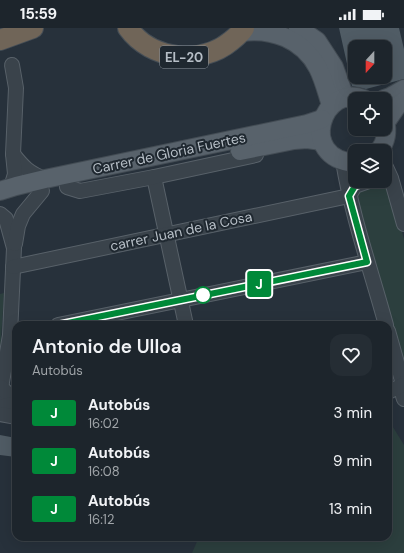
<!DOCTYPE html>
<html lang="es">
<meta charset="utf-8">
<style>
body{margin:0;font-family:"DM Sans",sans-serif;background:#252d34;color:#f1f3f6;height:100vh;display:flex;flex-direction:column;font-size:15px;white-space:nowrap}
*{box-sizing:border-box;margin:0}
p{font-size:13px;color:#a0a5a9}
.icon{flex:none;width:22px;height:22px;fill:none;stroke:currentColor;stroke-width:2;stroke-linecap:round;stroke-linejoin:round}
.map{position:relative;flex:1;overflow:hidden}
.drawer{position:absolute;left:12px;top:293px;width:380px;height:220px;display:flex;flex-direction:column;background:#1d252c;border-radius:12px;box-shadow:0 4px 16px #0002,0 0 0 1px #3b4248}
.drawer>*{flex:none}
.badge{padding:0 8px;border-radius:3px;font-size:14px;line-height:26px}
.needle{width:26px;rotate:201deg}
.fabs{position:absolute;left:348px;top:12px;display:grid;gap:8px}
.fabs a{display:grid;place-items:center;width:44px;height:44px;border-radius:8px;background:#1d252c;box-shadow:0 4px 16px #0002,0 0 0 1px #3b4248;font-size:20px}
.map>.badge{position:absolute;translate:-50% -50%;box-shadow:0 0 0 2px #fff}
.round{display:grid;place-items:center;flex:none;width:42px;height:42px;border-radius:12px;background:#252d34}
.head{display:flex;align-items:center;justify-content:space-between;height:68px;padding:0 20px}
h1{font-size:19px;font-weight:600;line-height:30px}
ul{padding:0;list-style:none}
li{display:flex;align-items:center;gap:12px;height:48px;padding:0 20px}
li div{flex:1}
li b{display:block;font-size:15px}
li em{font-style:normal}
li .badge{min-width:44px;font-weight:700;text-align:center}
.status{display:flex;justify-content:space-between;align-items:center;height:28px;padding:0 20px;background:#1d252c;direction:ltr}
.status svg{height:11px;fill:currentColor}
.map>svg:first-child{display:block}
.green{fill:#2c3f3e}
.building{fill:#505c65;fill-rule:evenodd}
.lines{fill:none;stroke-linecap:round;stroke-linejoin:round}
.minor-casing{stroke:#586169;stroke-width:16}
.major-casing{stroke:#434c54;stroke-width:20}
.highway-casing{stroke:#454e56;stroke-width:22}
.minor{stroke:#3a434b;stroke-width:14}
.major{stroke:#58626b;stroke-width:18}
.highway{stroke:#706558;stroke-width:20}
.line-casing{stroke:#fff;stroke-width:9}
.line{stroke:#008939;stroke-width:6}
.stop-dot{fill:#fff;stroke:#008939;stroke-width:2}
.labels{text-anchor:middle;stroke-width:4;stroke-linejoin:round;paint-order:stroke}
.shield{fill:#1f2830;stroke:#899199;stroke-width:1}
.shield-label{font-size:13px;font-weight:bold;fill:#b6bec6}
.street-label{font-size:14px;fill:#b6bec6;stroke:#1f2830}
</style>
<div class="status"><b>15:59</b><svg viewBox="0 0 49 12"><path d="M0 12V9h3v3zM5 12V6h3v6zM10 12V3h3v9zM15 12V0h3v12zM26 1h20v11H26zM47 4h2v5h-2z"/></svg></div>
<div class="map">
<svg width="404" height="525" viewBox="0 0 404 525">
<rect width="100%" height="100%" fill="#27313b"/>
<g class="green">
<polygon points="381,155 390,160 404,211 404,339 355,171 357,163"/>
<polygon points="4,265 0,328 0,266"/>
<polygon points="388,391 404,417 404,525 192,525 199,509 388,509"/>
</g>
<g class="building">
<path d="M339 0H399L404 21V51L366 61 352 58ZM355 19H385V49H355Z"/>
<polygon points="0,407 16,410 16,429 0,427"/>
</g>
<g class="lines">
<defs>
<g id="minor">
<path d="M13 126C23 139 29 145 45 151"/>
<path d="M343 133C352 189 371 242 386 297"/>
<polyline points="385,137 391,150 404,196"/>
<polyline points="154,149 186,297"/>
<polyline points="11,159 15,146 13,126 16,60 12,37"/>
<polyline points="67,159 80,163 154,149 256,127"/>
<polyline points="349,168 355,158 369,153"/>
<polyline points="0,186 6,191 14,220 10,307 0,366"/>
<polyline points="15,216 18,198 23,186 42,163"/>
<polyline points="13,239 349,168"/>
<polyline points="58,297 367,234"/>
<polyline points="388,303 403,356"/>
<polyline points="404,355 403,368 404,371"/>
<polyline points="1,359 11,369 16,372"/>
<polyline points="388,364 403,357"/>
<polyline points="0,379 16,375"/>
<polyline points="0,386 16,389"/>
</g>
<g id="major">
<polyline points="298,0 317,13 334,39 345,70"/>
<path d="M242 4C272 0 303 11 318 40 324 52 327 65 331 77"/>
<polyline points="384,71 390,69 404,61"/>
<polyline points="386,94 397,78 404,73"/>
<polyline points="240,123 294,112 307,111 322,113"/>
<path d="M379 123C386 114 388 104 385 92"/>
<path d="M355 135C296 130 323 54 364 71"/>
<polyline points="0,163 16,158 45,151 307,96 322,91"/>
</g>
<g id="highway">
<path d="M128 0C151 32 201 38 231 13 236 9 241 5 244 0"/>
<polyline points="0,12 33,0"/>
</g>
</defs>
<use href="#minor" class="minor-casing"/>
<use href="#major" class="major-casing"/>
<use href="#highway" class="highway-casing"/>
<use href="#minor" class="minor"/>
<use href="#major" class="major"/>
<use href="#highway" class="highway"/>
</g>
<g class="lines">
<defs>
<polyline id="line" points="58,297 367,234 349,168 355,158 369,153"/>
</defs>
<use href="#line" class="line-casing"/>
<use href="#line" class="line"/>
</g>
<circle class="stop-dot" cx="203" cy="267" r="8"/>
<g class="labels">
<rect class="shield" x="160" y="18" width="48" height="22" rx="3"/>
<g class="shield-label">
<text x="184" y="34">EL-20</text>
</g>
<g class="street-label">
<text transform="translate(169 125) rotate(-12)" y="5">Carrer de Gloria Fuertes</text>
<text transform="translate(181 203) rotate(-12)" y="5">carrer Juan de la Cosa</text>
</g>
</g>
</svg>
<div class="fabs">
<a><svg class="needle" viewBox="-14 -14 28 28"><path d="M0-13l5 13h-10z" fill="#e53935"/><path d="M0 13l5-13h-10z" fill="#a0a5a9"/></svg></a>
<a><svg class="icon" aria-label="locate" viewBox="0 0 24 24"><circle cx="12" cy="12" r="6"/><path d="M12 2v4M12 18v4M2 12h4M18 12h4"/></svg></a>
<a><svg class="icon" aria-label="layers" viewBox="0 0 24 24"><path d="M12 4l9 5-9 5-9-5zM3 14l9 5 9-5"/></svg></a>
</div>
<b class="badge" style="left:259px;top:256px;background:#008939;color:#fff">J</b>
<section class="drawer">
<div class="head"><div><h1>Antonio de Ulloa</h1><p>Autobús</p></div><a class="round"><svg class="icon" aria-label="heart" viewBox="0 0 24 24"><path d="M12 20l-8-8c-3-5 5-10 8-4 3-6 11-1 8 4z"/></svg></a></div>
<ul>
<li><span class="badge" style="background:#008939;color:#fff">J</span><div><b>Autobús</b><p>16:02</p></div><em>3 min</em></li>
<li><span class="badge" style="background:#008939;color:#fff">J</span><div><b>Autobús</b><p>16:08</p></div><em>9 min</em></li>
<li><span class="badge" style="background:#008939;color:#fff">J</span><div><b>Autobús</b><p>16:12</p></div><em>13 min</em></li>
</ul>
</section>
</div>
